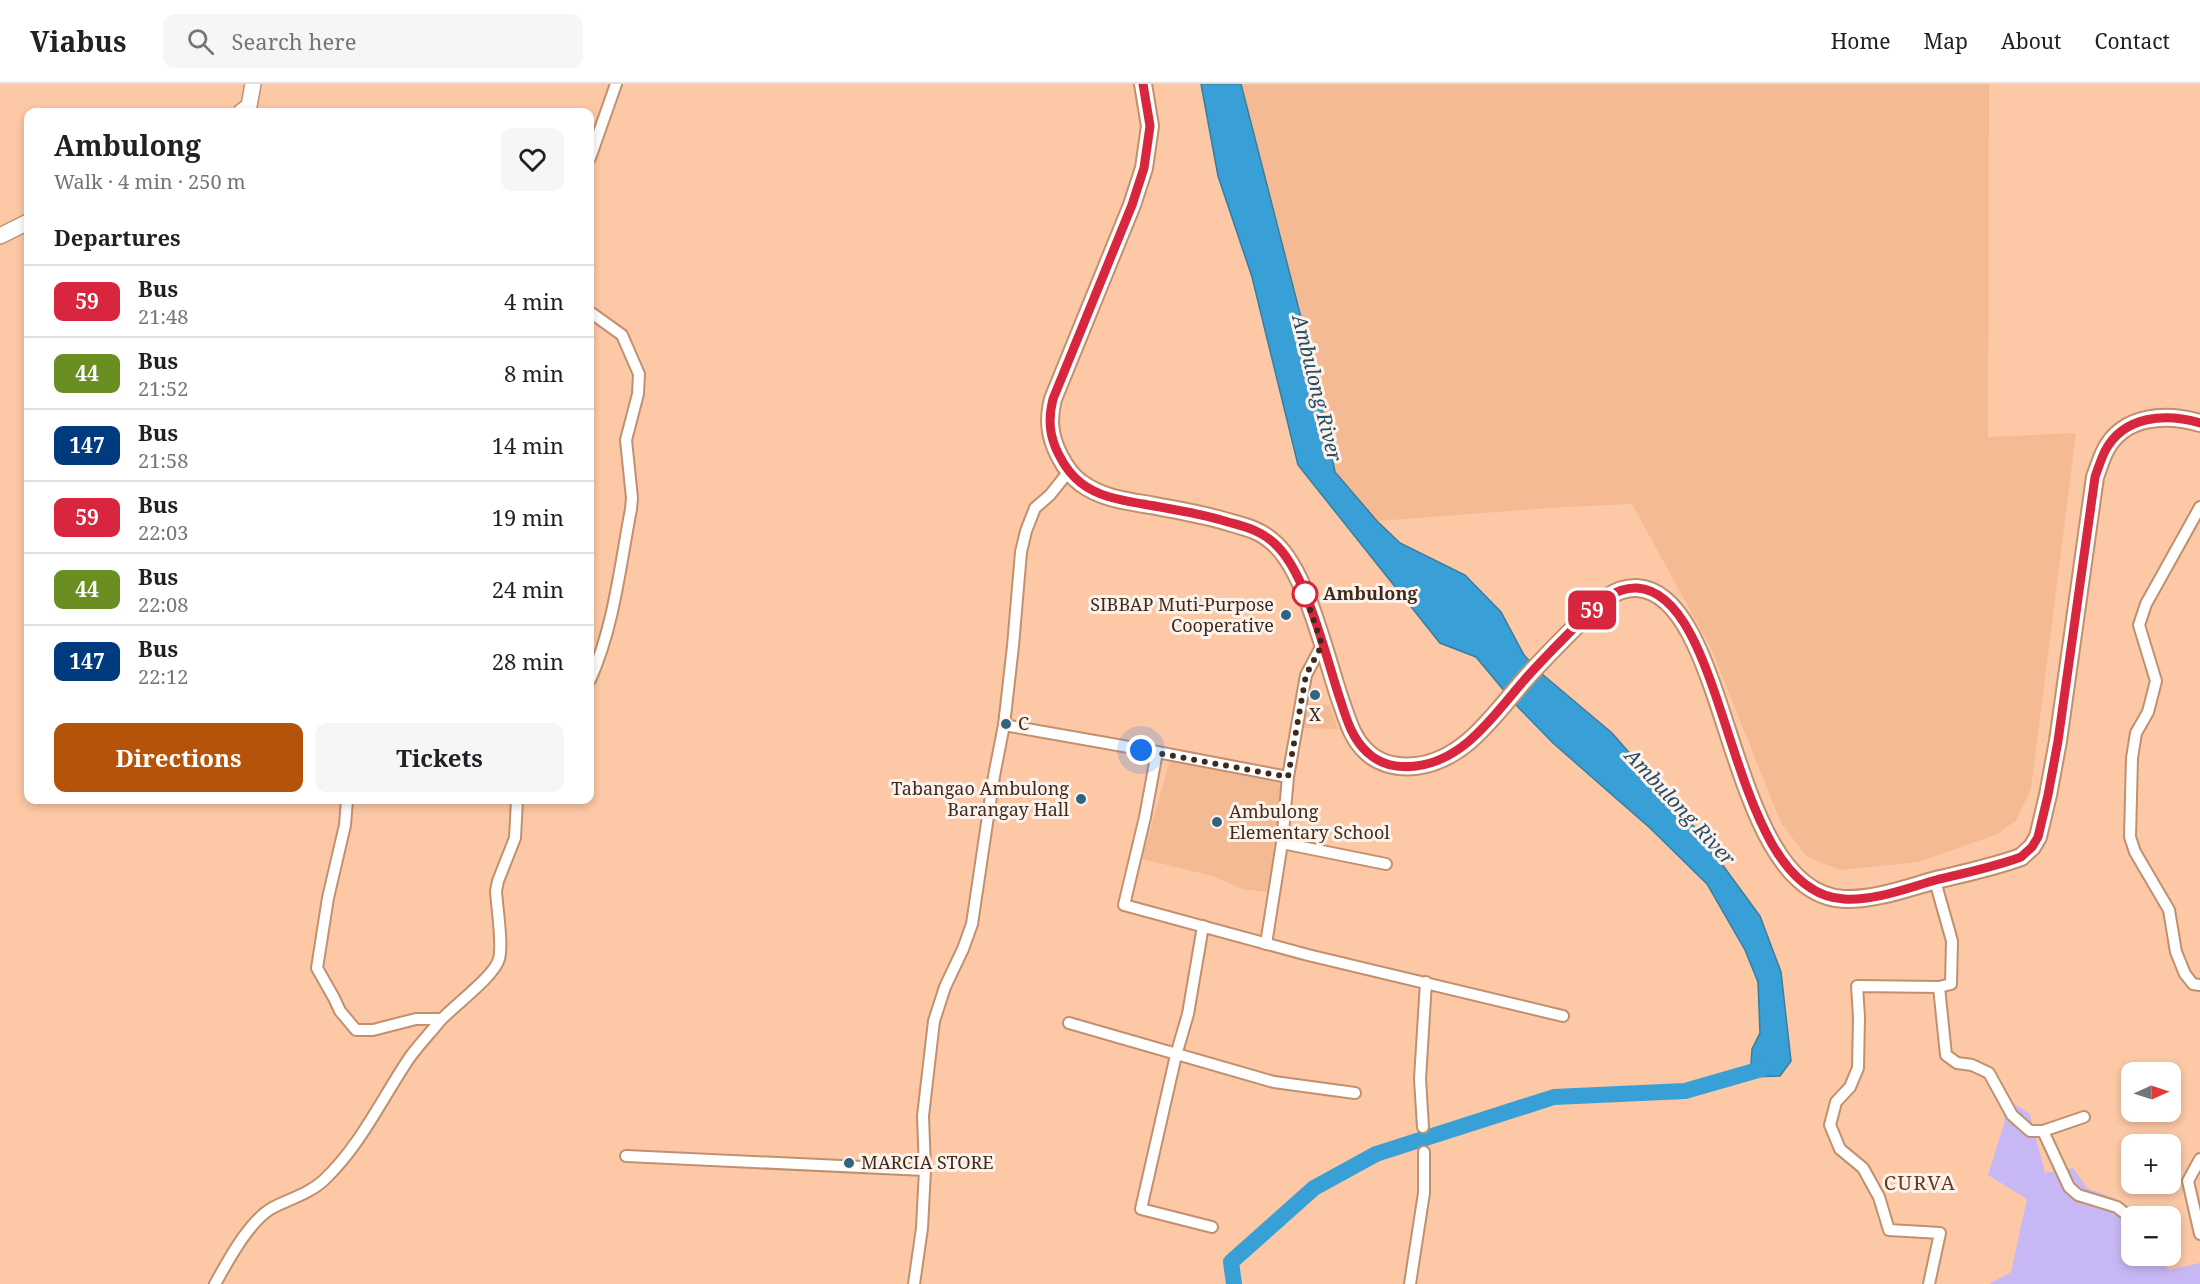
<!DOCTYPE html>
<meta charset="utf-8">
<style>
body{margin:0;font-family:"Noto Serif",serif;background:#f6f6f6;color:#202124;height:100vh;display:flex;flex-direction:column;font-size:22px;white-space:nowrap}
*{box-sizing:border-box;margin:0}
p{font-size:20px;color:#757577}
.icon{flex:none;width:33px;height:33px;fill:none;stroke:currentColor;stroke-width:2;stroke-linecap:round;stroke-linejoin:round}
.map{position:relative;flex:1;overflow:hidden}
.sheet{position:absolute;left:24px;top:24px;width:570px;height:696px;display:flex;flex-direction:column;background:#fff;border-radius:12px;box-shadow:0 3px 9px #0003}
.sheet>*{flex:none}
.badge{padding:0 12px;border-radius:9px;font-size:21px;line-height:39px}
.needle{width:39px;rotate:87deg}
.tools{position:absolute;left:2121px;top:978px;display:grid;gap:12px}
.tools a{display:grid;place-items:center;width:60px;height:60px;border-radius:12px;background:#fff;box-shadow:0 3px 9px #0003;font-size:30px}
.you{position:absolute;width:30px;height:30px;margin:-15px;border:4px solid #fff;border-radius:50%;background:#1a73e8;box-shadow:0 0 0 9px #1a73e833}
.map>.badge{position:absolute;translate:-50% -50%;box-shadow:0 0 0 3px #fff}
h2{padding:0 30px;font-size:22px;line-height:54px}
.round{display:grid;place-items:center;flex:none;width:63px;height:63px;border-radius:12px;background:#f6f6f6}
.overview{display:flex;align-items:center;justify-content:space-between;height:102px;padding:0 30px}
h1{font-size:28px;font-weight:700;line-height:45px}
.cta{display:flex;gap:12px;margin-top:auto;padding:12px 30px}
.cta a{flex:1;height:69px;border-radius:12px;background:#b45309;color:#fff;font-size:24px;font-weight:700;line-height:69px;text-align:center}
.cta a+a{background:#f6f6f6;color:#202124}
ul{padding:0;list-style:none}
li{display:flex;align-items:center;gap:18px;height:72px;padding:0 30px;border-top:2px solid #e0e0e0}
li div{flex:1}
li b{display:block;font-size:22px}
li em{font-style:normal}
li .badge{min-width:66px;font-weight:700;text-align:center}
header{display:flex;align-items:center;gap:36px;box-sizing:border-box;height:84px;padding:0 30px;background:#fff;border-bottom:2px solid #e0e0e0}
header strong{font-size:28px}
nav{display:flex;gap:33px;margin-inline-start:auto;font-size:21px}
.search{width:420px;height:54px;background:#f6f6f6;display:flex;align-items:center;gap:15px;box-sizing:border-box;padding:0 21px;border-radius:12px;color:#757577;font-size:22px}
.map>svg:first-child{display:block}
.built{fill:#f3ba93}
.green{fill:#c7b8f5}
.water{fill:#38a0d6;stroke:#3a7d9e;stroke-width:1.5}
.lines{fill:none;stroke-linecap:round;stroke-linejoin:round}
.river{stroke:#38a0d6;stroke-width:16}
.street-casing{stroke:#c1906e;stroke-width:14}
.secondary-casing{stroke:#c1906e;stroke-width:18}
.primary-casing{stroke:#c1906e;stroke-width:20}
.street{stroke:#fff;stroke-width:10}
.secondary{stroke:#fff;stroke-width:15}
.primary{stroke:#fff;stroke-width:16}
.line-casing{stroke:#fff;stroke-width:14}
.line{stroke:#d7263d;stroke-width:9}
.walk{stroke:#3f2b1d;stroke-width:6;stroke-dasharray:0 10.8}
.stop-dot{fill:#fff;stroke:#d7263d;stroke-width:3}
.poi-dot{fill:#316481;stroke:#fef3ec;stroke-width:2}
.labels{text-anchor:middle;stroke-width:6;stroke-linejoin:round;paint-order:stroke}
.stop-label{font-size:18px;font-weight:bold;fill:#3f2b1d;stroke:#fef3ec;text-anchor:start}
.poi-label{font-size:18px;fill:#3f2b1d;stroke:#fef3ec;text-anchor:start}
.water-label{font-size:20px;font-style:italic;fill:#254e66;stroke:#fef3ec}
.neighbourhood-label{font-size:20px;letter-spacing:1.5px;fill:#643a1a;stroke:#fef3ec}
</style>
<header>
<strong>Viabus</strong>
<div class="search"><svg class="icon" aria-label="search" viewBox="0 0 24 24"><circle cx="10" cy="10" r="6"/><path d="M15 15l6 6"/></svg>Search here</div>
<nav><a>Home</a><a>Map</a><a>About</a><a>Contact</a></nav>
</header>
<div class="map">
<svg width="2200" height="1200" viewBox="0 0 2200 1200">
<rect width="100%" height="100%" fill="#fcc8a5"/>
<g class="built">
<polygon points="1241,0 1989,0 1988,353 2076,349 2031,705 2016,736 1998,750 1918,778 1840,786 1807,773 1781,739 1711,564 1632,420 1564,423 1377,437 1335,388 1314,284"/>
<polygon points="1307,619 1329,621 1338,645 1303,644"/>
<polygon points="1170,676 1274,697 1286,702 1274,809 1243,805 1213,792 1142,775"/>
</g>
<polygon class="green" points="1999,1010 2030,1030 2045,1089 2073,1084 2087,1104 2113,1114 2135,1132 2132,1132 2132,1172 2162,1172 2168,1186 2200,1179 2200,1200 1989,1200 2011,1188 2027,1115 1988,1091 2005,1037"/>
<polygon class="water" points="1201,0 1241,0 1314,284 1335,388 1377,437 1400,459 1465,491 1501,528 1524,571 1542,590 1612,649 1697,746 1760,832 1781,888 1791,977 1780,992 1746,993 1742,990 1751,980 1752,965 1760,949 1758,898 1745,866 1707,800 1650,744 1553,659 1516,621 1476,573 1440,559 1298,381 1252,193 1218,92"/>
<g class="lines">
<polyline class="river" points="1234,1200 1231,1178 1314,1104 1376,1070 1554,1013 1685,1007 1765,984"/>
<defs>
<g id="street">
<polyline points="590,74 616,0"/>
<path d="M590 228 622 251 639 290 638 310 626 356 632 414 631 425C620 482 614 543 590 596"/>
<polyline points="2200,423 2146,520 2139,541 2156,597 2148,628 2136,649 2132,674 2130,753 2135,768 2169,826 2176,868 2185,890 2193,900 2200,901"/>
<polyline points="1004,641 1157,668 1145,733 1124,821 1308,871 1563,932"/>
<polyline points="1157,668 1288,693"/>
<polyline points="347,716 345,741 328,814 317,884 334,914 340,927 356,946 373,946 416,935 441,935"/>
<polyline points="1282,759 1386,780"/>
<polyline points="1203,842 1188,930 1176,971 1141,1125 1212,1143"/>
<polyline points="1266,860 1282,759 1288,693 1306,591 1322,561"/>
<polyline points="1939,903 1946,971 1957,979 1972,981 1989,989 2012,1031 2030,1047 2043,1047 2084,1033"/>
<polyline points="1069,939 1274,998 1355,1009"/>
<polyline points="1423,1043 1420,995 1426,898"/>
<polyline points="2043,1047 2069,1103 2078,1111 2117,1123 2132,1135"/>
<polyline points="626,1072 925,1086"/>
<polyline points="2200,1075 2188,1097 2200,1150"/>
<path d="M215 1200C228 1177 249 1137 272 1124 289 1115 309 1110 324 1096 361 1061 382 1014 410 973 419 961 430 949 439 938 453 922 494 893 499 875 503 860 497 824 496 807L498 797 515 754 517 716"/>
<polyline points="914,1200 922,1144 925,1086 923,1032 934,937 945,903 963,865 972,840 994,692 1004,641 1013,562 1021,468 1026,447 1035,424 1050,411 1069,387"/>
<polyline points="1410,1200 1424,1109 1424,1068"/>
<polyline points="1929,1200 1940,1149 1889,1146 1879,1113 1863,1084 1840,1065 1830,1041 1836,1018 1850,1003 1858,984 1859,933 1857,902 1939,903 1951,900 1952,857 1935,797"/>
</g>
<g id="secondary">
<polyline points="241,28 249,22 253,0"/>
<polyline points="0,152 28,138"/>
</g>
<path id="primary" d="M1143 0 1150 42 1144 84 1132 121 1053 315C1048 335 1049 351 1059 371 1064 381 1071 392 1081 399 1101 414 1126 417 1150 421 1176 426 1203 430 1228 438 1246 443 1260 446 1274 459 1307 488 1326 575 1341 618 1347 634 1351 651 1363 664 1376 679 1396 684 1416 682 1466 676 1496 628 1527 593 1543 575 1560 558 1577 541 1594 524 1611 503 1637 504 1732 510 1725 809 1844 815 1875 816 1907 804 1936 796 1965 789 1994 783 2021 773L2032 763 2038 753 2048 711 2058 657 2095 393C2098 385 2101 375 2105 367 2123 331 2166 329 2200 339"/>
</defs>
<use href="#street" class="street-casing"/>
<use href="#secondary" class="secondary-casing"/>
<use href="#primary" class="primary-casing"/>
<use href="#street" class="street"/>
<use href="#secondary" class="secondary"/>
<use href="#primary" class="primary"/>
</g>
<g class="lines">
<defs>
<path id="line" d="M1143 0 1150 42 1144 84 1132 121 1053 315C1048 335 1049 352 1059 371 1064 381 1072 392 1081 399 1099 413 1121 416 1143 420 1171 425 1200 429 1228 438 1246 443 1260 446 1274 459 1307 488 1326 575 1341 618 1347 637 1353 656 1368 669 1381 681 1399 684 1416 682 1466 676 1496 628 1527 593 1543 575 1560 558 1577 541 1594 524 1611 503 1637 504 1732 510 1725 809 1844 815 1875 817 1907 804 1936 796 1965 789 1994 783 2021 773L2032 763 2038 753 2048 711 2058 657 2095 393C2098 385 2101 375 2105 367 2124 331 2166 329 2200 339"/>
</defs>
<use href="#line" class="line-casing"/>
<use href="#line" class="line"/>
<polyline class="walk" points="1141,666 1288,693 1306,591 1322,561 1305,510"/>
</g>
<circle class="stop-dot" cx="1305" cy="510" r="12"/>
<g class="poi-dot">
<circle cx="1286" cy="531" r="6"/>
<circle cx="1315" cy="611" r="6"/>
<circle cx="1006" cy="640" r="6"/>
<circle cx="1081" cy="715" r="6"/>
<circle cx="1217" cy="738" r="6"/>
<circle cx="849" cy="1079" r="6"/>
</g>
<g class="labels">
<g class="stop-label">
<text x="1323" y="516">Ambulong</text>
</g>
<g class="poi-label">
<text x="1274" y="527" text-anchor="end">SIBBAP Muti-Purpose<tspan x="1274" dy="21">Cooperative</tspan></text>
<text x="1315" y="637" text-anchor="middle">X</text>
<text x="1018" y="646">C</text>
<text x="1069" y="711" text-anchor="end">Tabangao Ambulong<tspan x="1069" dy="21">Barangay Hall</tspan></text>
<text x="1229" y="734">Ambulong<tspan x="1229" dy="21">Elementary School</tspan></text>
<text x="861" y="1085">MARCIA STORE</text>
</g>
<g class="water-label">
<text transform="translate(1317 304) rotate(76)" y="7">Ambulong River</text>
<text transform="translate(1680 723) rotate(47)" y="7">Ambulong River</text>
</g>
<g class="neighbourhood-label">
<text x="1920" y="1106">CURVA</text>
</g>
</g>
</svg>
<div class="tools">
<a><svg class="needle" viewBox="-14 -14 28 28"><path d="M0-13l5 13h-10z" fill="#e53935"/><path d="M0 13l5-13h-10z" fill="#757577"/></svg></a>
<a>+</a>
<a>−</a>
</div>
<div class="you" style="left:1141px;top:666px"></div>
<b class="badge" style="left:1592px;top:526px;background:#d7263d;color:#fff">59</b>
<section class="sheet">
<div class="overview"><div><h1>Ambulong</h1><p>Walk · 4 min · 250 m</p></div><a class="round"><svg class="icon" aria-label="heart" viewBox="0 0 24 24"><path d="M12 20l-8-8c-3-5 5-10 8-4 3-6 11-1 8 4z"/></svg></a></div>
<h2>Departures</h2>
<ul>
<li><span class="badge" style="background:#d7263d;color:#fff">59</span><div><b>Bus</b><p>21:48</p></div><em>4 min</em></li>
<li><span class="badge" style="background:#6b8e23;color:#fff">44</span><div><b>Bus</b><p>21:52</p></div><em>8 min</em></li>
<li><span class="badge" style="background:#003b80;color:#fff">147</span><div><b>Bus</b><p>21:58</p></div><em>14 min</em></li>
<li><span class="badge" style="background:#d7263d;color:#fff">59</span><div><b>Bus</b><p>22:03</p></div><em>19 min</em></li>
<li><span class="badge" style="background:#6b8e23;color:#fff">44</span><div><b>Bus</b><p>22:08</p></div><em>24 min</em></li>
<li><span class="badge" style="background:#003b80;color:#fff">147</span><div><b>Bus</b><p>22:12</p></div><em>28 min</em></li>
</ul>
<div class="cta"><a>Directions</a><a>Tickets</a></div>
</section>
</div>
